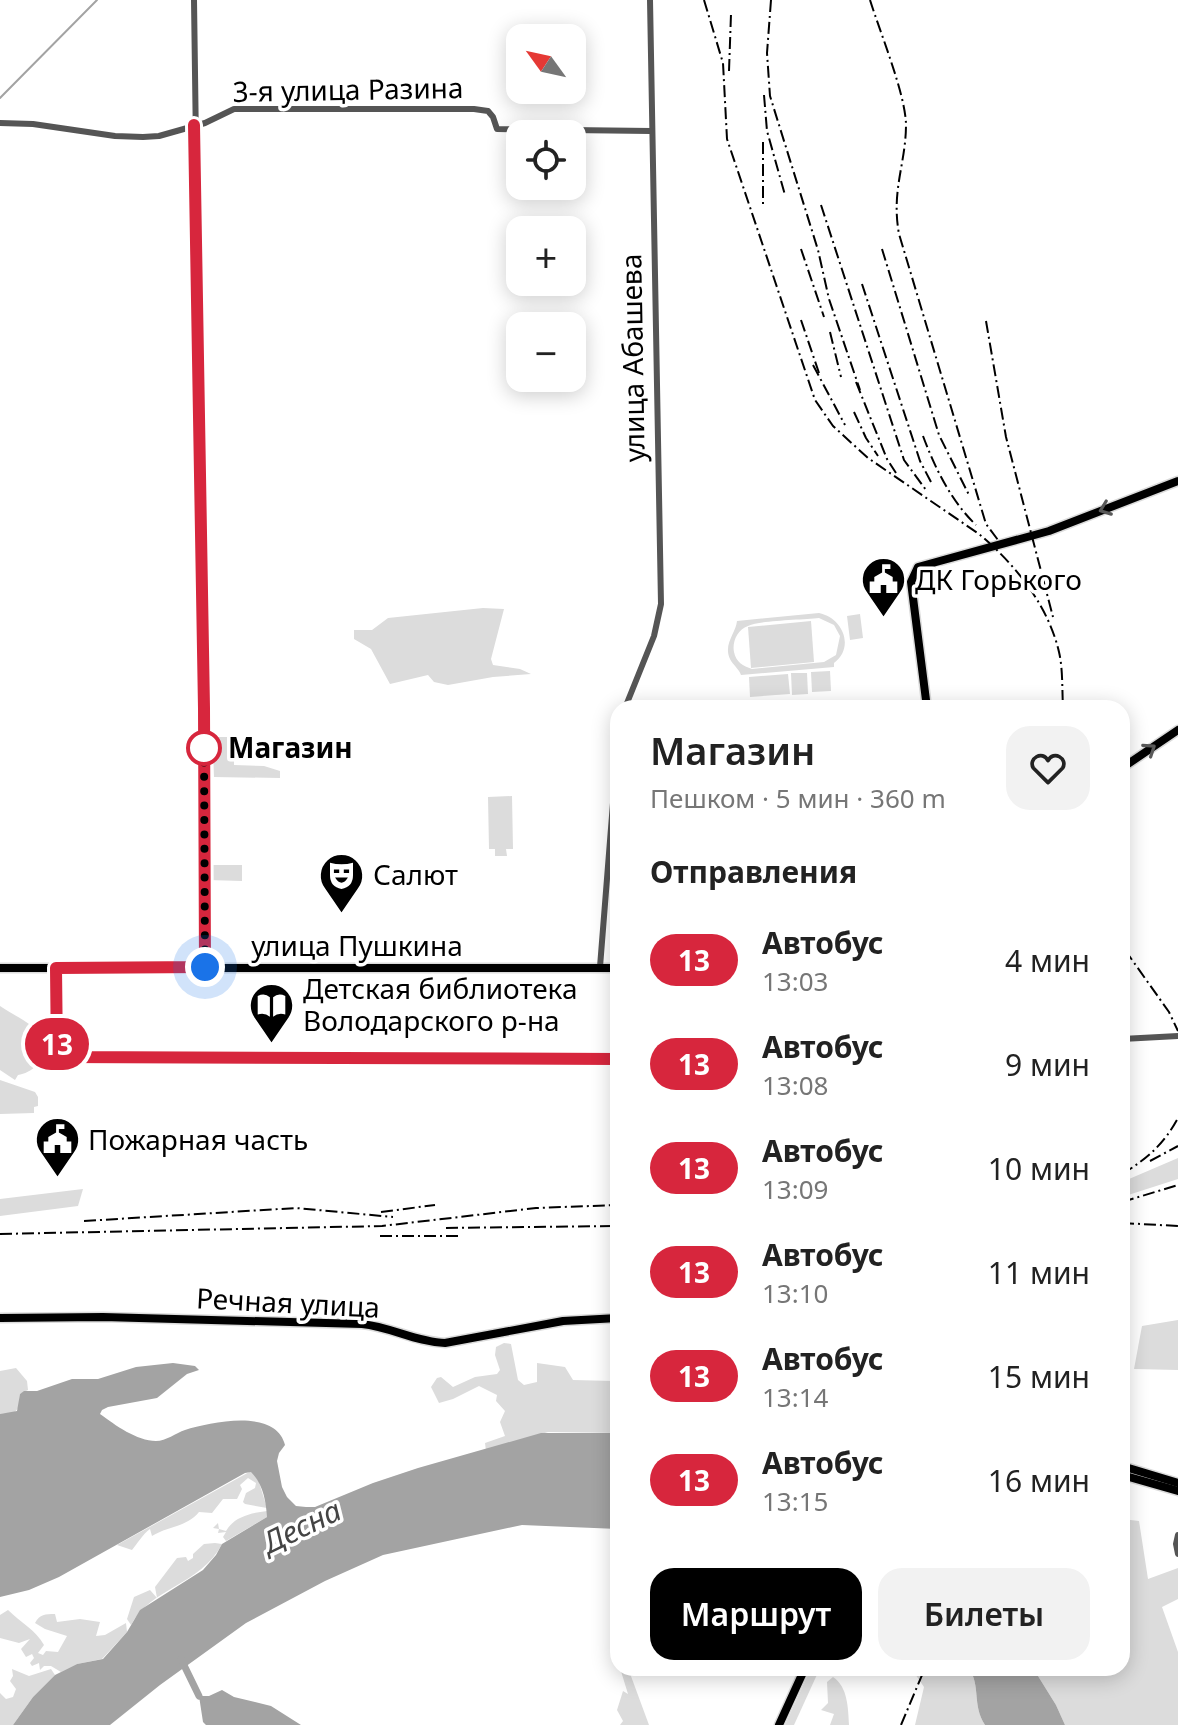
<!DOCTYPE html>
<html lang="ru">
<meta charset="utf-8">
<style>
body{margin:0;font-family:"Noto Sans",sans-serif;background:#f2f2f2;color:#222;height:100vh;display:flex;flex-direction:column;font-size:30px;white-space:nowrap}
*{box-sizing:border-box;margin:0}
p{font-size:26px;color:#767676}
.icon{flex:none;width:44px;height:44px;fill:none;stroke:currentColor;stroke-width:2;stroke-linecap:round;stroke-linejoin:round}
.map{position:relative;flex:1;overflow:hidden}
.panel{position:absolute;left:610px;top:700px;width:520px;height:976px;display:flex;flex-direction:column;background:#fff;border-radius:24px;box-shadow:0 4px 20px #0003}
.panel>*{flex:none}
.badge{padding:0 16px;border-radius:26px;font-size:28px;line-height:52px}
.needle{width:52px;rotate:303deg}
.buttons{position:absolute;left:506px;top:24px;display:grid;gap:16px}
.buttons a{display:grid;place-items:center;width:80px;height:80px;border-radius:16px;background:#fff;box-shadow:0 4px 20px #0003;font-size:40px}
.you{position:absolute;width:40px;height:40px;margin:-20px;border:6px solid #fff;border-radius:50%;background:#1a73e8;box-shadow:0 0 0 12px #1a73e833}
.map>.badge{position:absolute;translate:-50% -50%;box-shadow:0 0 0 4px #fff}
h2{padding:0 40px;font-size:30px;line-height:72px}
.round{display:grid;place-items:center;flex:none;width:84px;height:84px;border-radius:24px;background:#f2f2f2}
.summary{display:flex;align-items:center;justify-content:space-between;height:136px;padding:0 40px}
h1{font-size:38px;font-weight:600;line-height:60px}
.button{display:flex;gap:16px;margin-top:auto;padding:16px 40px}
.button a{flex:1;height:92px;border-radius:24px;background:#000;color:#fff;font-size:32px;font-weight:600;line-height:92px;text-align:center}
.button a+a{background:#f2f2f2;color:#222}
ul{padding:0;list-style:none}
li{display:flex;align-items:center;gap:24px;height:104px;padding:0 40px}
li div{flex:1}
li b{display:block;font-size:30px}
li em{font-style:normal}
li .badge{min-width:88px;font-weight:700;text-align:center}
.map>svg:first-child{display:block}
.green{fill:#dcdcdc;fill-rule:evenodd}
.water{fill:#a3a3a3}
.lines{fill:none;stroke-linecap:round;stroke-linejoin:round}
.stream{stroke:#a3a3a3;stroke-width:2}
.river{stroke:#a3a3a3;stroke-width:7}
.major-casing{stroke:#dbdbdb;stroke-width:11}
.minor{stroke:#555;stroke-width:6}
.major{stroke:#000;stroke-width:8}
.rail{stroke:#000;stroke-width:2;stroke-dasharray:12 4 2 4;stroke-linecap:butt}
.oneway{stroke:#595959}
.line-casing{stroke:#fff;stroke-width:18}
.line{stroke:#d7263d;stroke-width:12}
.walk{stroke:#000;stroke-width:8;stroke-dasharray:0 14.4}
.stop-dot{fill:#fff;stroke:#d7263d;stroke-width:4}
.labels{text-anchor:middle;stroke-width:7;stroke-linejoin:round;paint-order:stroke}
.street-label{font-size:28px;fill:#000;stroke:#fff}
.poi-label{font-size:28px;fill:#000;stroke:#fff;text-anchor:start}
.stop-label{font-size:28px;font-weight:bold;fill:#000;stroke:#fff;text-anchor:start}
.water-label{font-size:30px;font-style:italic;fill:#444;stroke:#fff}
</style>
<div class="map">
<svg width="1178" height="1725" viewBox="0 0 1178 1725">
<rect width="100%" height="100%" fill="#fff"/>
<g class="green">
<polygon points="483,608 504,609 491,659 493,665 520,669 531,674 493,677 448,685 434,682 428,675 390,684 371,649 354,639 354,630 372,630 388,618"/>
<path d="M819 613C843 618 855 647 834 663V667L741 675C739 669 733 665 730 659 723 644 736 633 737 621ZM819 618 834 625 840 636 836 655 824 662 752 669C743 666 736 662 734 652 732 642 737 630 748 626 762 620 802 620 819 618Z"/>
<polygon points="860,614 863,638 850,640 847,616"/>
<polygon points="811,621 814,662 751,668 748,627"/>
<polygon points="830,671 831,691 812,692 811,672"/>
<polygon points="791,673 807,673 808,694 792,695"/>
<polygon points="788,674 790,694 750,697 749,677"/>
<polygon points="212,732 218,737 234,737 234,765 264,766 280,771 280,778 214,777"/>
<polygon points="512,796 513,849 506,849 507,856 495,856 495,849 489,849 488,797"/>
<polygon points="208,865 242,865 242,881 208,880"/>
<path d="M0 1006C12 1014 29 1022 39 1032 56 1049 36 1073 18 1075L15 1080 0 1070Z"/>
<polygon points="0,1080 35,1092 38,1097 38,1106 34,1107 34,1113 0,1114"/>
<polygon points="1178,1158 1178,1179 1122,1197 1122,1182"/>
<polygon points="83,1189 78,1206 0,1216 0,1199"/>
<polygon points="1178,1320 1178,1370 1134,1369 1142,1326"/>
<polygon points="504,1343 511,1344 518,1380 524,1385 537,1382 537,1363 565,1367 573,1380 613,1381 615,1345 618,1347 618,1433 548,1432 486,1451 485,1443 505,1436 500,1422 505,1411 496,1401 497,1395 479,1386 453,1399 439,1403 431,1387 437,1378 441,1377 453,1387 475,1377 497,1374 500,1370 495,1355 496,1347"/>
<polygon points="16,1368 27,1381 28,1390 20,1394 19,1407 14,1413 0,1414 0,1371"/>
<path d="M251 1471 258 1479 267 1508 245 1504 243 1502 246 1493 255 1488 256 1483 248 1478 240 1485 242 1489 237 1499H223L212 1513 199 1512C187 1527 168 1526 152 1536L150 1529C142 1535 138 1543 132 1550L117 1545Z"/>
<path d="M267 1511V1517L226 1541 223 1537 226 1532 218 1533 219 1529 213 1528 218 1523 219 1529 226 1531C234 1517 250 1513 267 1511Z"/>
<polygon points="1122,1519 1139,1521 1148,1579 1178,1568 1178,1599 1162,1607 1178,1652 1178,1725 1065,1725 1056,1705 1033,1668 1122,1668"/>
<path d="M215 1543 222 1544C201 1585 150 1588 131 1625L127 1619 134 1597 150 1590 157 1598 155 1587 177 1558 186 1557 188 1561 193 1558V1554L204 1544Z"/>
<path d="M8 1610C20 1622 36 1630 44 1645L38 1653 43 1655 46 1651 58 1652 67 1636 45 1629 35 1623C40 1614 45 1614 55 1614L57 1622 80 1619 100 1622 96 1636 105 1635 126 1623 127 1632 102 1659 77 1664 61 1672 51 1666H44L40 1670 39 1663 32 1666 30 1663 34 1658 32 1654 26 1657 21 1649 30 1639 19 1643 0 1638V1615Z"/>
<polygon points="620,1668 628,1668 649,1725 620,1725 623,1721 617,1710 623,1691 628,1694"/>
<polygon points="811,1668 820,1668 794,1725 785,1725"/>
<path d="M911 1668H969C981 1687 972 1705 985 1725H915L924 1687Z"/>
<polygon points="12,1669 29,1676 51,1669 55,1675 33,1697 13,1725 0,1725 0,1693 6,1699 13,1697 16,1689 10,1681 13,1676"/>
<path d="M833 1677C848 1687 848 1708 849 1725H830L834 1714 821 1710 828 1703 827 1682Z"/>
</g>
<g class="water">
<path d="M173 1363 195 1366 199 1370 187 1374 157 1398 108 1407 102 1410 100 1414C115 1425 137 1441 156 1441 166 1441 176 1433 185 1430 212 1422 276 1408 285 1445L279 1453 277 1461 282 1487 287 1497 296 1506 306 1507H315L373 1483 418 1468 541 1433H618V1529L522 1525 383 1555 325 1581 246 1623 160 1685 110 1725H13L33 1697 55 1675 77 1664 103 1659 127 1632 140 1610 203 1570 216 1555 222 1544 267 1517C266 1501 263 1484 251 1472L245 1473 59 1577 29 1590 0 1597V1414L17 1411 20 1394 24 1391H37L72 1379H98L136 1367Z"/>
<path d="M969 1668H1033L1056 1705 1065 1725H985C972 1705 981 1687 969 1668Z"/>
<polygon points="222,1690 234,1697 271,1706 301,1725 206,1725 203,1722 199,1696 209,1696"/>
</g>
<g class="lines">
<polyline class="stream" points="0,98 97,0"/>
<polyline class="river" points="181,1659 199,1696"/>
<defs>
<g id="major">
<polyline points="927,708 911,582 918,567 1049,531 1178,481"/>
<polyline points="1122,768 1178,730"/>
<polyline points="0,968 618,968"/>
<polyline points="56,968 57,1057 618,1059"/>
<path d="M0 1318 103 1317 362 1324C391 1327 416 1342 445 1343L563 1321 618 1318"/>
<polyline points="1122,1466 1178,1483"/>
<polyline points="1122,1475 1178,1491"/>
<polyline points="779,1725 805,1668"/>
</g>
</defs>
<use href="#major" class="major-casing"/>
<g class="minor">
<path d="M194 0C199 322 203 645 205 967"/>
<polyline points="0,123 33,124 115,136 143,137 159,136 205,123 234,109 474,109 488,111 493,117 497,129 651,131"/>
<polyline points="625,708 654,636 661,604 650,0"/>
<polyline points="600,967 618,740"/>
<polyline points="1122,1039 1178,1036"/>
<polyline points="1178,1535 1176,1544 1178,1554"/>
</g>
<use href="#major" class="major"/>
<g class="rail">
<path d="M704 0 723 63 727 139 815 400 833 426 868 458 979 534C1015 564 1048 605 1059 652 1063 669 1062 690 1063 708"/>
<polyline points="771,0 767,53 770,96 818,250 829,299 860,390"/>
<path d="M870 0C880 32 905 93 906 124 906 164 891 190 899 234L986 524 1001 544"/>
<polyline points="729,71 731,14"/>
<polyline points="764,95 767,131 785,195"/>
<polyline points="763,142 763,206"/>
<polyline points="821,205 904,460 926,490"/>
<polyline points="801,249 824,317"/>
<polyline points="882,249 939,435 970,497"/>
<polyline points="862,284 920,461 932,484"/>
<polyline points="801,320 819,373"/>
<polyline points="986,321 1006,437 1053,617"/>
<polyline points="830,332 841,377"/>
<polyline points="813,365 845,425"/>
<polyline points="856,382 887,459 896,473"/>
<polyline points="854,412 866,438 878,456"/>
<path d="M923 436C935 468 951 501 976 525"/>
<polyline points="1125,950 1169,1012 1178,1031"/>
<polyline points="1150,1161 1178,1146"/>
<path d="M1122 1174C1147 1159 1164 1144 1178 1118"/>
<polyline points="1122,1202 1178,1185"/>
<polyline points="381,1212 435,1205"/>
<polyline points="84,1221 296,1208 393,1217"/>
<polyline points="1122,1223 1178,1226"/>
<polyline points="446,1228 618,1226"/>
<polyline points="0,1234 382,1226 536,1208 618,1205"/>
<polyline points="380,1236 460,1236"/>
<polyline points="901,1725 925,1668"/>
</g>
</g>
<defs><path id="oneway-chevron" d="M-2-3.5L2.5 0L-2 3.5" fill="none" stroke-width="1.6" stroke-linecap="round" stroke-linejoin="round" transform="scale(2)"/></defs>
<g class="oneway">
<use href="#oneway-chevron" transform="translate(1105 509) rotate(159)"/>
<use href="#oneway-chevron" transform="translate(1150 749) rotate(-34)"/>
</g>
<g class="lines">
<defs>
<polyline id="line" points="194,125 204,708 205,967 56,968 57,1057 618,1059"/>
</defs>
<use href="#line" class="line-casing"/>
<use href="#line" class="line"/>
<polyline class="walk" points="204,748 205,967"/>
</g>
<defs>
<symbol id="civic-pin" viewBox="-11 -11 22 30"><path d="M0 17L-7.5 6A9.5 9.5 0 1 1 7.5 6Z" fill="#000" stroke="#fff"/><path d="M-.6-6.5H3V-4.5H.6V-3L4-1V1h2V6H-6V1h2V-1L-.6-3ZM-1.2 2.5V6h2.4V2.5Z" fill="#fff"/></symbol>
<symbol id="theatre-pin" viewBox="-11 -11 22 30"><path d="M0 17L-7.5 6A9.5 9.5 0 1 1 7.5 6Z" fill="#000" stroke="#fff"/><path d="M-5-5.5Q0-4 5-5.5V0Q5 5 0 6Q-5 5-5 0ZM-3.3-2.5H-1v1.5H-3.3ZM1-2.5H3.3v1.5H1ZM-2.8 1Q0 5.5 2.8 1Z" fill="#fff"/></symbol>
<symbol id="library-pin" viewBox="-11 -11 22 30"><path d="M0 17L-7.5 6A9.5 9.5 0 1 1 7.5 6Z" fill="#000" stroke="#fff"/><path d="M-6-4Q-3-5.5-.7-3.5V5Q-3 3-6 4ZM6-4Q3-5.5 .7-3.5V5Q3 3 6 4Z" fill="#fff"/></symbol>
</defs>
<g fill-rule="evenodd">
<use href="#civic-pin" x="858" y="554" width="51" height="69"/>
<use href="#theatre-pin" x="316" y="850" width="51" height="69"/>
<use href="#library-pin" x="246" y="980" width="51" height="69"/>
<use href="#civic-pin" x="32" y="1114" width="51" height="69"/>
</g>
<circle class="stop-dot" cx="204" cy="748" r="16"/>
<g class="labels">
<g class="street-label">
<text transform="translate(348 90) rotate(-1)" y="10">3-я улица Разина</text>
<text transform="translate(633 358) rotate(-91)" y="10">улица Абашева</text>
<text x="357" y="956">улица Пушкина</text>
<text transform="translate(288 1303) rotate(3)" y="10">Речная улица</text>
</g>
<g class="poi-label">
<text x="915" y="590">ДК Горького</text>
<text x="373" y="885">Салют</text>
<text x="303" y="999">Детская библиотека<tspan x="303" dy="32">Володарского р-на</tspan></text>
<text x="88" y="1150">Пожарная часть</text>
</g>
<g class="stop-label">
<text x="228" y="758">Магазин</text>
</g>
<g class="water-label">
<text transform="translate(302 1527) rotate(-26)" y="10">Десна</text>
</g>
</g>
</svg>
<div class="buttons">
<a><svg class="needle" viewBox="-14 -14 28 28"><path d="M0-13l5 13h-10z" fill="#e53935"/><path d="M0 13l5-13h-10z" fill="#767676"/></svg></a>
<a><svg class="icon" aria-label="locate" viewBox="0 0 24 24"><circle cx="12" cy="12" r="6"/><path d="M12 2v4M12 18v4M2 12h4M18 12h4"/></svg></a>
<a>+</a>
<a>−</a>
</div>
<div class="you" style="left:205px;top:967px"></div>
<b class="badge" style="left:57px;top:1044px;background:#d7263d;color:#fff">13</b>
<section class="panel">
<div class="summary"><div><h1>Магазин</h1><p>Пешком · 5 мин · 360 m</p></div><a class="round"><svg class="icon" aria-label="heart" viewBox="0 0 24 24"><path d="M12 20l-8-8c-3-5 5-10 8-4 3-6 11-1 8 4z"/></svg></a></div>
<h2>Отправления</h2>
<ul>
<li><span class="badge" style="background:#d7263d;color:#fff">13</span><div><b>Автобус</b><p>13:03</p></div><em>4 мин</em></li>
<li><span class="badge" style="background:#d7263d;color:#fff">13</span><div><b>Автобус</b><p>13:08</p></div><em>9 мин</em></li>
<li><span class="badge" style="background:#d7263d;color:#fff">13</span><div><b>Автобус</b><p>13:09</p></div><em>10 мин</em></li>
<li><span class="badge" style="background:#d7263d;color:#fff">13</span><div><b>Автобус</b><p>13:10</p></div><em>11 мин</em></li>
<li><span class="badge" style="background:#d7263d;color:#fff">13</span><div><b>Автобус</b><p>13:14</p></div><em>15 мин</em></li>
<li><span class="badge" style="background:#d7263d;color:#fff">13</span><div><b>Автобус</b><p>13:15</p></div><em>16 мин</em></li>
</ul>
<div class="button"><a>Маршрут</a><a>Билеты</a></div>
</section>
</div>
